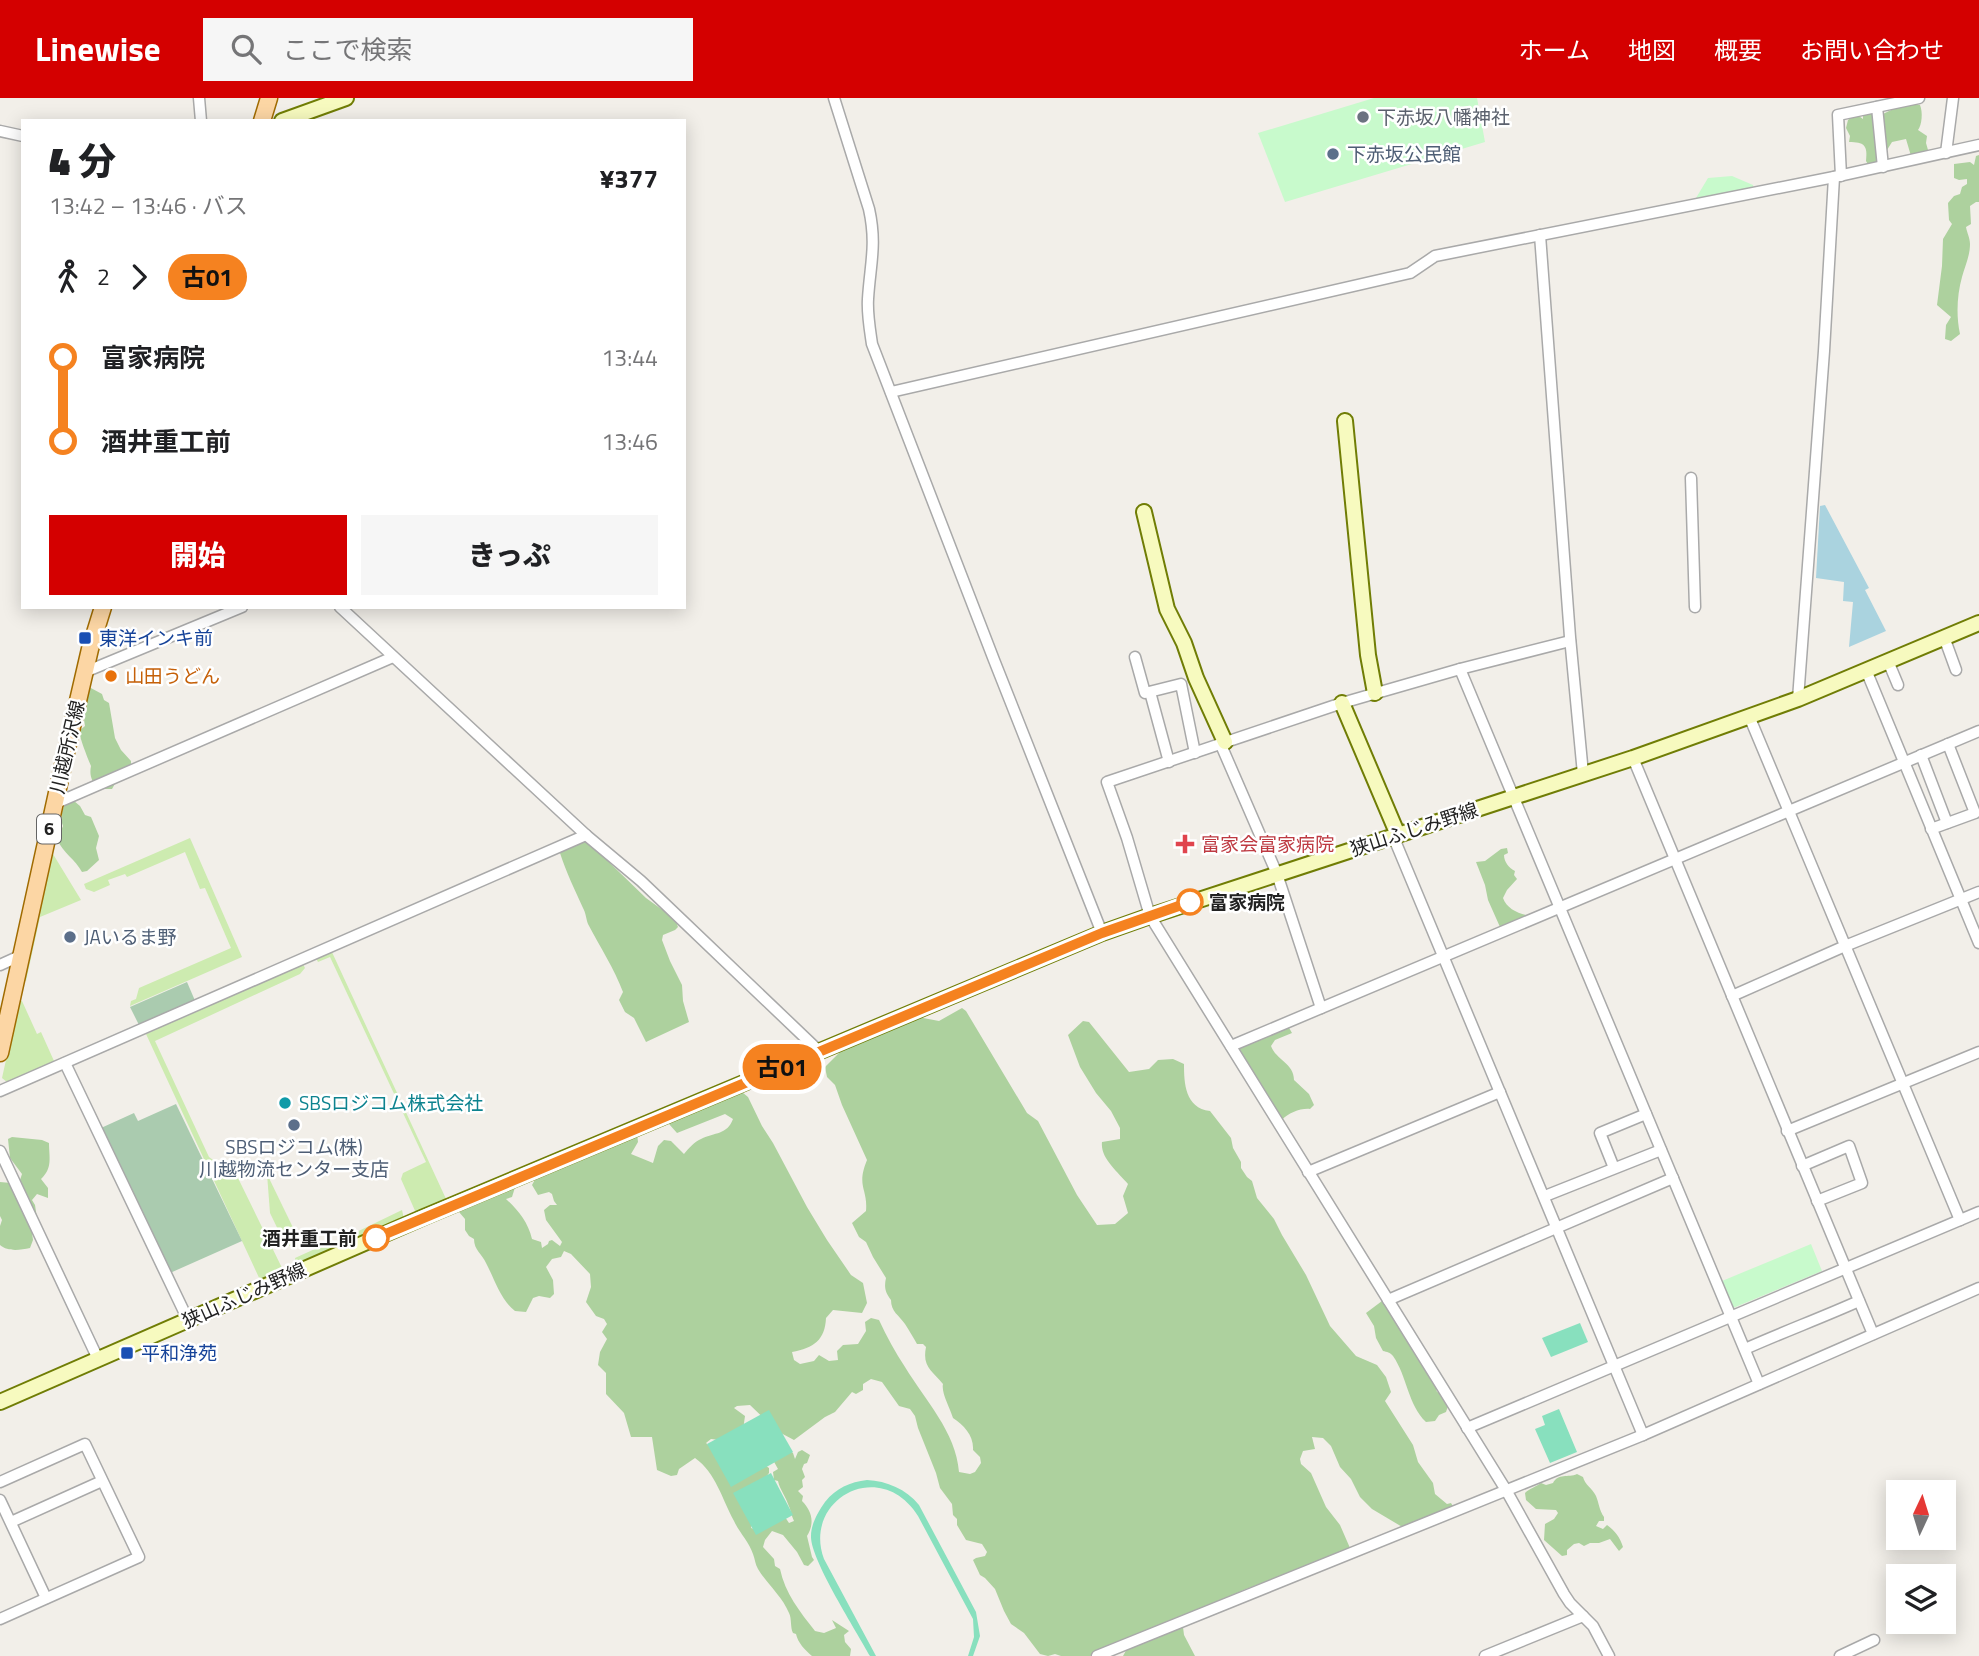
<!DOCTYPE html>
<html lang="ja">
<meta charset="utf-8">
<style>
body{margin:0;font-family:"Titillium Web","Noto Sans JP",sans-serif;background:#f6f6f6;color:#202124;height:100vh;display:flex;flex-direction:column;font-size:26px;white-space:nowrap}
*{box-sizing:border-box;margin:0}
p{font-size:23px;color:#757577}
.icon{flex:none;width:38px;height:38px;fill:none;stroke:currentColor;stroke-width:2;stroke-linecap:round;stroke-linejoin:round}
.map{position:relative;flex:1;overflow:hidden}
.sheet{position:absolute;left:21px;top:21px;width:665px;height:490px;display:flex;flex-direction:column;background:#fff;border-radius:0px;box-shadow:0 4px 18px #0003}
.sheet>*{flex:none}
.badge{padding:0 14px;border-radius:23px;font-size:24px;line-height:46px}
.needle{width:46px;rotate:4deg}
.buttons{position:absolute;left:1886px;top:1382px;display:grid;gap:14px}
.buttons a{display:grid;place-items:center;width:70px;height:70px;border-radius:0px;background:#fff;box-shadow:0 4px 18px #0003;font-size:35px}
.map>.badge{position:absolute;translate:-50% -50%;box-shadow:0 0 0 4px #fff}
.legs{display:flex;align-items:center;gap:10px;height:77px;padding:0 28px;font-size:23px}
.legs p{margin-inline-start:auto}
.overview{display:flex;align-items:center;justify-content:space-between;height:119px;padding:0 28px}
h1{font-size:38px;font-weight:800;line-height:52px}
.primary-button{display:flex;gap:14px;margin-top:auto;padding:14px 28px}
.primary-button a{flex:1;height:80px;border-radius:0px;background:#d40000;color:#fff;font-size:28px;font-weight:800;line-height:80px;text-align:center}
.primary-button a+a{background:#f6f6f6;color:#202124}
ul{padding:0 28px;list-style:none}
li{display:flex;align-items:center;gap:24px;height:84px;font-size:26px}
li i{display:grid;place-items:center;width:10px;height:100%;margin:0 9px;background:currentColor}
li i::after{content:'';width:18px;height:18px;margin:-9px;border:5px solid;border-radius:50%;background:#fff}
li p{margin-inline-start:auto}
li:first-child i{background:linear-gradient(#0000 50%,currentColor 0)}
li:last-child i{background:linear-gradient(currentColor 50%,#0000 0)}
header{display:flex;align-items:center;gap:42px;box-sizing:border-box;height:98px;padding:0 35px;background:#d40000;color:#fff}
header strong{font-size:33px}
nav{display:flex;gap:38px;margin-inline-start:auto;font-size:24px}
.search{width:490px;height:63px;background:#f6f6f6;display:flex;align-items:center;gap:18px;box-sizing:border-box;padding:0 24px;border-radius:0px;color:#757577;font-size:26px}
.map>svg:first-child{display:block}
.grass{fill:#cdebb0}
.forest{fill:#add19e}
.cemetery{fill:#aacbaf}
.park{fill:#c8facc}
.pitch{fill:#88e0be}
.water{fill:#aad3df}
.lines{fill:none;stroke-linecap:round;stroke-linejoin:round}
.street-casing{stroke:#a9a9a9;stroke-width:13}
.secondary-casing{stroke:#707d05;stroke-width:18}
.primary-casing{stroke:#a06b00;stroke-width:19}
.street{stroke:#fff;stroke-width:10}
.secondary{stroke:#f7fabf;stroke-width:14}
.primary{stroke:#fcd6a4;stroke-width:16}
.line-1-casing{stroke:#fff;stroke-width:16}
.line-1{stroke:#f58220;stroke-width:10}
.worship-dot{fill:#6b7280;stroke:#fff;stroke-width:2.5}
.service-dot{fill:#5c6f8a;stroke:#fff;stroke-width:2.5}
.transit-dot{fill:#1a4fb4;stroke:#fff;stroke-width:2.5}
.food-dot{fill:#e8710a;stroke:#fff;stroke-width:2.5}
.health-dot{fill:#e0444e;stroke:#fff;stroke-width:2.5}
.stop-1-dot{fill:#fff;stroke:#f58220;stroke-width:3.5}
.culture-dot{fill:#0f9aa8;stroke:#fff;stroke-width:2.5}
.labels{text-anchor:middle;stroke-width:5;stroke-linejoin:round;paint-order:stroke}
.shield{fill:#fff;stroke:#646464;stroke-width:2}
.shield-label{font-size:18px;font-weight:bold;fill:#222}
.worship-label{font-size:19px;fill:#5b616d;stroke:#fff;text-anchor:start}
.service-label{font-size:19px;fill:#4e5e75;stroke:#fff;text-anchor:start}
.transit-label{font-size:19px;fill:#164399;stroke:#fff;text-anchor:start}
.food-label{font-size:19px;fill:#c56008;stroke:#fff;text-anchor:start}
.street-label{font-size:19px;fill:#222;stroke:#fff}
.health-label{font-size:19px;fill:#be3a42;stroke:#fff;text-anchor:start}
.stop-label{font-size:19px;font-weight:bold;fill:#222;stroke:#fff;text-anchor:start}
.culture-label{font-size:19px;fill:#0d838f;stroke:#fff;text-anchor:start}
</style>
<header>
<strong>Linewise</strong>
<div class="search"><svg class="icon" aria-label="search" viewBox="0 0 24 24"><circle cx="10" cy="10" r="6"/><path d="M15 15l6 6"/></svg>ここで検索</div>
<nav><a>ホーム</a><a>地図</a><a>概要</a><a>お問い合わせ</a></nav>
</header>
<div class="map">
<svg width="1979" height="1558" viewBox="0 0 1979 1558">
<rect width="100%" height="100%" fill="#f2efe9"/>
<g class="grass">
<polygon points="190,740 242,859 130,908 131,903 136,901 139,890 231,850 205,790 200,791 185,754 127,779 125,776 108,782 110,787 94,794 86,791 84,786"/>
<polygon points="51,756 53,756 81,802 40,819 26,883 24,882"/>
<polygon points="331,852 447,1103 419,1116 416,1115 401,1081 403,1075 426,1064 330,859 318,864 316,860"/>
<polygon points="302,864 305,870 300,876 155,943 209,1059 238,1080 283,1172 283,1175 261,1184 146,936"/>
<polygon points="19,903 22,903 37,936 41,934 54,963 7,984 2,980"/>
<polygon points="267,1076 300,1144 290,1148 285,1146 270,1115"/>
<polygon points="402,1112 404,1121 297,1170 295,1160 328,1145 340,1142"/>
</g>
<g class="forest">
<path d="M1905 5 1920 7C1923 14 1922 27 1918 32L1927 38 1926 45 1928 52 1921 57 1911 58 1906 41 1892 44 1887 52 1884 47 1883 16Z"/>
<path d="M1868 12 1872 15 1878 64 1869 68 1866 63C1868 47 1864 44 1849 44L1850 38 1846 30 1848 22 1856 16 1863 21V14Z"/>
<path d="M1979 57V104H1976L1970 108 1971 126 1966 129C1967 135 1970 140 1970 146 1970 158 1965 168 1962 179 1957 197 1956 218 1960 236L1951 243 1945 241 1946 227 1951 219 1937 207 1942 168 1943 141 1952 126 1949 122 1948 105 1954 98 1960 96 1962 89 1967 86V81L1959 82 1954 80V66L1970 64 1974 67 1976 58Z"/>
<path d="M89 589 102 596 104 602 109 605 115 640 121 652 131 663V677L126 680 117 682 112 691H99C92 684 89 678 91 668 88 661 80 641 79 633L85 628 83 615Z"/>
<path d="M74 703 80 708 85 717 91 719 99 738 96 750 99 762 87 773 82 774C75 761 63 755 57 741L63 728C60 721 62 711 66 704Z"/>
<path d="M585 741 646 800 675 821 678 829 675 832 663 837 662 842 670 863 682 887 683 903 689 924 646 944 634 920 625 914 619 902 623 894C614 870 600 849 588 826 586 821 586 815 583 810 575 792 566 774 560 755Z"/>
<path d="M1507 750 1508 755 1504 757C1504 764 1509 770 1515 773L1514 777 1517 781 1507 792 1503 800C1506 809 1516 815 1526 817L1527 820 1504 830 1500 829 1488 802 1485 787 1476 764 1485 763 1501 751Z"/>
<path d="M962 910 966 913 1027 1015 1038 1023 1077 1097 1097 1127 1115 1126 1128 1115 1123 1098 1128 1086C1118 1074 1100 1060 1102 1044L1120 1041V1030L1111 1013 1096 995 1080 969 1068 937 1083 923 1089 924 1129 974 1149 971 1158 962 1173 961 1184 966C1184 985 1185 1010 1210 1013L1231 1040 1233 1050 1241 1064V1070L1247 1079 1252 1083 1257 1100 1274 1121 1282 1137 1306 1177 1330 1228 1356 1258 1377 1267 1386 1279 1391 1294 1385 1303 1413 1347 1418 1364 1433 1385 1435 1396 1447 1406 1451 1405 1454 1410 1404 1430 1372 1411 1360 1399 1351 1381 1340 1369 1331 1348 1323 1340 1312 1339 1315 1351 1303 1353 1300 1361 1301 1366 1311 1375 1326 1409 1340 1427 1350 1450 1346 1454 1246 1491 1209 1507 1200 1518 1185 1525 1183 1529 1184 1537 1195 1558H1123L1129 1547 1127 1540 1117 1547 1090 1558H1061L1055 1556 1048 1558 1040 1556 1024 1535 1011 1526 1004 1513 995 1491 985 1480 980 1477 973 1462 976 1460 985 1458 987 1454 982 1446 966 1442 957 1427V1421L953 1417 952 1406 940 1390 936 1375 918 1330 915 1318 910 1311 899 1308 882 1284 871 1281 863 1286V1292L856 1296 852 1294 835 1314 825 1319 794 1342 777 1333 750 1307 737 1308 734 1310 745 1318 743 1332 720 1342 711 1341 706 1345C722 1361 751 1356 769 1370V1375L762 1384 751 1430 760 1433 785 1419 789 1425 794 1423C791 1417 791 1412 788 1406 785 1397 780 1392 778 1383L774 1382 773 1374 778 1371 773 1362 789 1352 793 1355 795 1361 798 1354 802 1352 810 1357 807 1365 804 1366 802 1371 805 1379 802 1382 803 1389 798 1393 803 1398 802 1403C812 1413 815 1425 807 1438L812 1459 814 1462 808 1468 804 1467 797 1454 783 1437 772 1433 765 1442 763 1449 774 1461 775 1468 780 1471C785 1495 800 1514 815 1533L824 1535 836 1530 832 1522 849 1533 844 1537 845 1544 851 1551 850 1558H812C805 1552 798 1545 796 1536L793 1535C790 1529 792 1521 789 1515 782 1498 767 1486 758 1471 755 1466 755 1461 753 1456 749 1444 739 1434 734 1423 722 1401 716 1375 695 1360L679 1371 677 1377 671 1378 657 1372 652 1339H631L624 1315 606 1296V1275L598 1267 600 1254 607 1241 602 1234 607 1226 604 1221 596 1218 586 1204 591 1189 590 1176 571 1156 564 1153 561 1159 552 1161 546 1169 553 1182 554 1196 550 1200 539 1198 533 1200 526 1214 515 1213C500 1201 495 1182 486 1165 482 1156 474 1152 474 1141L469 1138 465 1132V1121L459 1114 461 1108 485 1096 494 1097 499 1091 517 1083 512 1099 506 1101C518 1112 528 1124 532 1141L541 1144 542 1150 548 1146 549 1143 552 1142 560 1148 562 1144 546 1122 544 1112 550 1107H557L554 1103 552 1096 549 1094 538 1097 532 1087 538 1076 637 1035 638 1044 631 1056 653 1065 658 1048 664 1042 671 1043 684 1056C689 1050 694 1044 701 1041 715 1034 727 1037 733 1021L725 1016 677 1035 669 1026V1022L732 995 742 994 748 999 762 1028 773 1045 807 1109 827 1142 851 1177 863 1185 867 1205 862 1215 833 1212 826 1220C825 1242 814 1250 792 1254L794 1262 800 1266 814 1263 819 1257 829 1263 838 1262 837 1253 843 1247 858 1246 866 1233 865 1224 871 1220 879 1222C887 1239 895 1254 905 1269 925 1302 956 1334 959 1374L970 1376 975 1374 981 1365 980 1359 973 1352C974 1338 964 1327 953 1320 950 1310 941 1295 943 1286 932 1272 922 1269 926 1249L923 1246H917C913 1239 909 1232 905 1226 899 1217 891 1214 891 1202 885 1194 884 1189 886 1180L873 1159 866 1144 859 1139 852 1125 866 1113C868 1090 856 1089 867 1062L842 1007 835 987 827 979 825 969 846 948 918 919 939 923Z"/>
<path d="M1288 928 1292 935 1275 942 1271 948C1276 962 1294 965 1294 982L1309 996 1314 1007 1310 1011C1301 1010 1288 1015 1282 1022L1238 952 1245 945 1260 938 1265 940 1271 935Z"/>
<path d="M12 1039 42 1042 49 1045C49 1059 53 1070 41 1081L48 1090V1100L37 1096 32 1102 35 1107 37 1120 31 1128 33 1142 30 1150C20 1152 8 1154 0 1147V1128L2 1122 0 1118V1084L11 1085 20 1082 22 1076 10 1060 8 1041Z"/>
<path d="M1382 1203H1385L1393 1220 1407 1236 1406 1242C1420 1256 1433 1274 1437 1294L1442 1295 1449 1305 1446 1314 1439 1317 1435 1323 1426 1324C1408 1307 1407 1278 1393 1258 1390 1254 1387 1254 1383 1253L1376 1240 1374 1228 1366 1215Z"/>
<path d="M1577 1376 1583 1379C1585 1387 1592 1390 1596 1398 1599 1405 1599 1412 1604 1419V1423H1599L1596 1428 1603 1431 1607 1427C1615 1433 1620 1439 1623 1449L1619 1453 1610 1441 1599 1445H1590L1584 1448 1579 1445 1574 1446 1567 1452V1457L1562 1458 1544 1442 1545 1426 1554 1421 1558 1415 1556 1412 1536 1411 1526 1402 1525 1395C1530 1390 1536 1389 1541 1385L1546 1387 1553 1385C1558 1375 1568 1380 1577 1376Z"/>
</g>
<g class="cemetery">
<polygon points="187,884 196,905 140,929 130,909"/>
<polygon points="176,1006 242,1143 170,1175 101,1030 134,1015 138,1023"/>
</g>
<g class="park">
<polygon points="1374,0 1477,0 1485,44 1285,104 1258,35"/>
<polygon points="1732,78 1753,87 1754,94 1693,105 1708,80"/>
<polygon points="1811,1146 1822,1173 1733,1210 1722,1183"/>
</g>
<g class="pitch">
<polygon points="1580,1225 1588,1244 1551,1259 1542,1240"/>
<polygon points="1559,1311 1577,1354 1550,1365 1535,1331 1545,1327 1542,1318"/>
<polygon points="769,1312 793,1354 731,1389 707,1346"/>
<polygon points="771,1375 793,1417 756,1437 733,1395"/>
<path d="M867 1382C887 1383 906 1391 919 1407L976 1514 980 1538 973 1558H968L974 1539 973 1521 918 1418C880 1358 802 1402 824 1461L876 1558H870C857 1534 810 1461 811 1438 811 1426 818 1414 825 1404 836 1390 850 1384 867 1382Z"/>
</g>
<polygon class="water" points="1825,407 1869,490 1865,492 1886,533 1849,549 1853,504 1843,503 1844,484 1816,480 1820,408"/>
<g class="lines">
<defs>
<g id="street">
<polyline points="199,0 201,23"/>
<path d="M834 0 869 111C877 147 870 167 868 201 867 216 870 232 872 246L994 562 1102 835"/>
<polyline points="1877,9 1883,69"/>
<polyline points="0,33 23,38"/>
<polyline points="1946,55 1953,0"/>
<polyline points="1841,78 1838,17 1919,0"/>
<polyline points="1540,137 1570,539 1583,676"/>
<polyline points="891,294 1410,175 1435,158 1834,79 1979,47"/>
<polyline points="1691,380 1695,509"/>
<polyline points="340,509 586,737 641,783 819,953"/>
<polyline points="1944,539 1956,572"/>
<polyline points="1135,559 1145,595 1181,586 1195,655"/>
<polyline points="1888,563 1898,587"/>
<polyline points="1460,571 1570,543"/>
<polyline points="1866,572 1979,845"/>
<polyline points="85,574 242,509"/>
<polyline points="1150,594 1169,664"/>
<polyline points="1798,601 1824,253 1834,79"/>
<polyline points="1749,618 1960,1122"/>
<polyline points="1221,647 1277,776 1321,910"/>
<polyline points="1921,657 1947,725"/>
<polyline points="1633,660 1873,1236"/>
<polyline points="54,706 393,559"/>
<polyline points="1931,731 1975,715 1948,646"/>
<path d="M1393 738C1476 938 1561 1137 1643 1337"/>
<polyline points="0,867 22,857"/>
<polyline points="1732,898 1845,848 1979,794"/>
<polyline points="1231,948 1979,633"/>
<polyline points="65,965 188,1222"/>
<polyline points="0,993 586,737"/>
<polyline points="1787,1033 1979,954"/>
<polyline points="0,1053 98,1261"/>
<polyline points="1802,1068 1849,1048 1862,1085 1817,1103"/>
<polyline points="1614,1070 1600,1035 1646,1016"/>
<polyline points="1308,1074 1500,994"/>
<polyline points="1545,1098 1661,1052"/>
<polyline points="1388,1202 1673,1080"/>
<path d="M1745 1251C1783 1234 1821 1220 1859 1203"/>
<polyline points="1467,1330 1979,1114"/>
<polyline points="0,1384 85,1346 139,1459 0,1521"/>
<polyline points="0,1402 46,1500"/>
<polyline points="11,1424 102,1383"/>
<polyline points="1097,1558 1643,1337 1979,1190"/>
<polyline points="1485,1558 1583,1518"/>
<polyline points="1609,1558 1593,1528 1570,1505 1564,1496 1506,1392 1150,818 1127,740 1107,684 1342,605 1460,571 1759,1286"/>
<polyline points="1840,1558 1874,1542"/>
</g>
<g id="secondary">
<polyline points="282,23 346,0"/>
<polyline points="1345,323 1368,557 1375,595"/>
<polyline points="1144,414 1167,511 1184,545 1196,580 1225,644"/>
<polyline points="1342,605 1398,737"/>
<polyline points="0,1304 424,1119 1102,835 1150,818 1633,660 1798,601 1979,525"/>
</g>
<g id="primary">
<polyline points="262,23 269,0"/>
<polyline points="0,955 62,672 90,551 103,509"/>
</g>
</defs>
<use href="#street" class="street-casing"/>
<use href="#secondary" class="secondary-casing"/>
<use href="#primary" class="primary-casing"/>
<use href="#street" class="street"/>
<use href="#secondary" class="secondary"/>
<use href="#primary" class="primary"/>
</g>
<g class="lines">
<defs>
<polyline id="line-1" points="376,1140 1102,835 1190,804"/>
</defs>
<use href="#line-1" class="line-1-casing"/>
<use href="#line-1" class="line-1"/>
</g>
<circle class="worship-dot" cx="1363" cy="19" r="7"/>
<g class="service-dot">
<circle cx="1333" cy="56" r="7"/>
<circle cx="70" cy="839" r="7"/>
<circle cx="294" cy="1027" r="7"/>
</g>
<g class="transit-dot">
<rect x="78" y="533" width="14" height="14" rx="3.5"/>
<rect x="120" y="1248" width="14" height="14" rx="3.5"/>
</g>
<circle class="food-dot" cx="111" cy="578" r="7"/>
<path class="health-dot" d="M1181.5 735.5h7v7h7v7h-7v7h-7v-7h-7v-7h7z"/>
<g class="stop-1-dot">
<circle cx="1190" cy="804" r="12"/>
<circle cx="376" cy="1140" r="12"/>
</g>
<circle class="culture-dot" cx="285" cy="1005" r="7"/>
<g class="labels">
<rect class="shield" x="37" y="716.5" width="24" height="29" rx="5"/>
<g class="shield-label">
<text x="49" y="737">6</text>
</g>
<g class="worship-label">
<text x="1377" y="26">下赤坂八幡神社</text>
</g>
<g class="service-label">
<text x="1347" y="63">下赤坂公民館</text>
<text x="84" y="846">JAいるま野</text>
<text x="294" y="1056" text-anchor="middle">SBSロジコム(株)<tspan x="294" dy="22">川越物流センター支店</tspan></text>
</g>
<g class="transit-label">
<text x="99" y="547">東洋インキ前</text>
<text x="141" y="1262">平和浄苑</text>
</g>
<g class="food-label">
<text x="125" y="585">山田うどん</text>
</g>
<g class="street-label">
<text transform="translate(67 649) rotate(-77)" y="7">川越所沢線</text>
<text transform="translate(1414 731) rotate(-18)" y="7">狭山ふじみ野線</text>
<text transform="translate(244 1197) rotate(-24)" y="7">狭山ふじみ野線</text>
</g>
<g class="health-label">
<text x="1201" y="753">富家会富家病院</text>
</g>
<g class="stop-label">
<text x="1209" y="811">富家病院</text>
<text x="357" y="1147" text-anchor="end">酒井重工前</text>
</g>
<g class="culture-label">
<text x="299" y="1012">SBSロジコム株式会社</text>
</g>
</g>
</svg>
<div class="buttons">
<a><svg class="needle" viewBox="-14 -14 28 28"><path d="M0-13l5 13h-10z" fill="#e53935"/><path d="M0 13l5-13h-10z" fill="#757577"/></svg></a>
<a><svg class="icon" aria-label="layers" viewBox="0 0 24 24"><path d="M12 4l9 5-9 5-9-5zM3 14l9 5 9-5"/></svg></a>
</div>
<b class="badge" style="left:782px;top:969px;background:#f58220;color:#111">古01</b>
<section class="sheet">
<div class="overview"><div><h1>4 分</h1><p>13:42 – 13:46 · バス</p></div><b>¥377</b></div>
<div class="legs"><svg class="icon" aria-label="walk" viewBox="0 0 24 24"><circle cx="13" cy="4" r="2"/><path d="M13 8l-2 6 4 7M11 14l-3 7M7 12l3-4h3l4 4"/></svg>2<svg class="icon" aria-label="forward" viewBox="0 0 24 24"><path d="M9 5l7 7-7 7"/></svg><b class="badge" style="background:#f58220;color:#111">古01</b></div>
<ul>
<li><i style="color:#f58220"></i><b>富家病院</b><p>13:44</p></li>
<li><i style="color:#f58220"></i><b>酒井重工前</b><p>13:46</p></li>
</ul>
<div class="primary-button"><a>開始</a><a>きっぷ</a></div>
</section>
</div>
